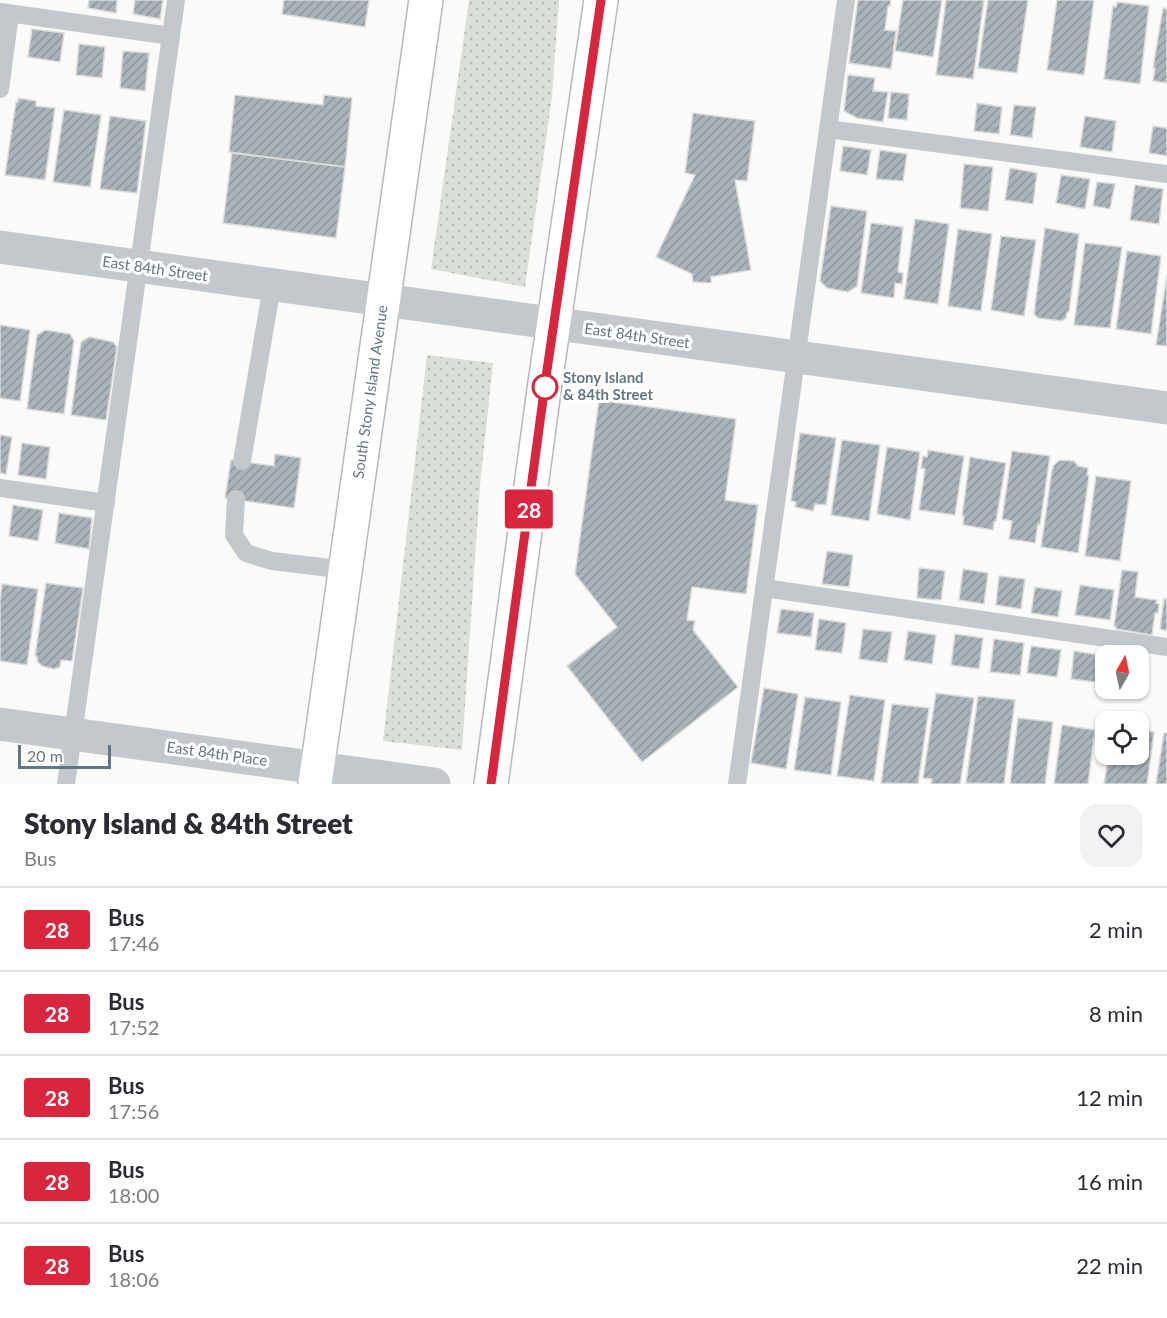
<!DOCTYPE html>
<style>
body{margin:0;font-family:Lato,sans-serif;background:#f2f2f3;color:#2b2b33;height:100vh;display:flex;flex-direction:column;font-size:22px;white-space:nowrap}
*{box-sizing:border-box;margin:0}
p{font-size:20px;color:#7c7c81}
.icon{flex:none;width:33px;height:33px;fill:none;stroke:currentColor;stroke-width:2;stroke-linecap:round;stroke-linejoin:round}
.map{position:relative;height:784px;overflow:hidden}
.panel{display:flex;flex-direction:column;background:#fff;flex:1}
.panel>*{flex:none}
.badge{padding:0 12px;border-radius:4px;font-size:21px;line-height:39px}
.needle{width:39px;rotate:9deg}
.buttons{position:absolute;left:1095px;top:645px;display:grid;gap:12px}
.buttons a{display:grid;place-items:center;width:54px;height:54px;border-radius:12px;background:#fff;box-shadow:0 2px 4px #0004;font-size:30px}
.scale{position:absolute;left:18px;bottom:15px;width:93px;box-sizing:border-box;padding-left:6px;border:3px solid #657683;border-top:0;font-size:16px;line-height:21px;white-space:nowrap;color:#657683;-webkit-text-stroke:4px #fff;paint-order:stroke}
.map>.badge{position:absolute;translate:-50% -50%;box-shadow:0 0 0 3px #fff}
.round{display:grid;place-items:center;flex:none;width:63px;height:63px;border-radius:18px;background:#f2f2f3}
.summary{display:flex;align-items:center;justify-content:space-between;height:102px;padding:0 24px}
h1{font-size:28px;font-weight:800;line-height:45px}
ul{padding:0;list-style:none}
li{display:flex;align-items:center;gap:18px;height:84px;padding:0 24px;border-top:2px solid #e1e1e2}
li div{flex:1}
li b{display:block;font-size:22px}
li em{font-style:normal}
li .badge{min-width:66px;font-weight:700;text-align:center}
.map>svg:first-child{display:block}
.grass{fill:url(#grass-dots)}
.building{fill:url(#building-hatch);stroke:#dcdcda;stroke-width:1.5}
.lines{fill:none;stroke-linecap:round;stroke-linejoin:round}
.highway-casing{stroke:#b4b9bd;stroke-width:36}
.lane{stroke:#c3c8cc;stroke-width:18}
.street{stroke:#c3c8cc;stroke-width:33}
.highway{stroke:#fff;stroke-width:33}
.line-casing{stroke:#fff;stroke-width:14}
.line{stroke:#d7263d;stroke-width:9}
.stop-dot{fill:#fff;stroke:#d7263d;stroke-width:3}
.labels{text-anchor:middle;stroke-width:6;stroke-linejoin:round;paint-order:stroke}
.street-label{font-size:15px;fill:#657683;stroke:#fff}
.stop-label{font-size:15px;font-weight:bold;fill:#657683;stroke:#fff;text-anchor:start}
</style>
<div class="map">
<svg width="1167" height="784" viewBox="0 0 1167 784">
<defs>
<pattern id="grass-dots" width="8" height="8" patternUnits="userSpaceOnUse" patternTransform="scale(1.5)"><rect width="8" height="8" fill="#dadfd7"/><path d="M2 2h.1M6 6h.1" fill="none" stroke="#b4b9b4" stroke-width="1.8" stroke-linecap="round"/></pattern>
<pattern id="building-hatch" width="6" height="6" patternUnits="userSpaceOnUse" patternTransform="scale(1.5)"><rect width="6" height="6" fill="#aab3b9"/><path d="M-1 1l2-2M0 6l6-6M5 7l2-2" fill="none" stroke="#8e969c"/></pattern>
</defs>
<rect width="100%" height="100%" fill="#fafaf8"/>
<g class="grass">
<polygon points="469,0 559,0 552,97 525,287 431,269"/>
<polygon points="427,355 493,363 480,485 462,750 383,741"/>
</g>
<g class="building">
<polygon points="89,0 117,0 116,13 88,8"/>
<polygon points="135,0 163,0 160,19 133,14"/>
<polygon points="284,0 369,0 365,27 282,14"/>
<polygon points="858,0 891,0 890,6 888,6 885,30 896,31 891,69 849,63"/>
<polygon points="903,0 942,0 933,57 895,51"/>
<polygon points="946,0 984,0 973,79 936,75"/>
<polygon points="988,0 1028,0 1017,73 978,68"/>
<polygon points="1057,0 1094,0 1084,75 1047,70"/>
<polygon points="1117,2 1149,6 1140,84 1104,79 1113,6 1116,7"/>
<polygon points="1163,8 1167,9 1167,83 1153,81 1155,68 1153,68"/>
<polygon points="32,29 64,33 60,62 28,57"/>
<polygon points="79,44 105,47 102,78 76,75"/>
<polygon points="123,51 149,53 145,91 120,88"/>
<polygon points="848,75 875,78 873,91 888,92 883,122 857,118 844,111"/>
<polygon points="891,92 909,94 907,120 888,118"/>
<polygon points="235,95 323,105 324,95 352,98 345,167 229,152"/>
<polygon points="18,98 36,101 36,106 55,108 45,180 5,175 16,102 18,102"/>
<polygon points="977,103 1002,107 999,134 974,131"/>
<polygon points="1014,105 1036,107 1032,138 1010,135"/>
<polygon points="64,110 101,115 90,187 53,182"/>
<polygon points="693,113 755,121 747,181 735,180 751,270 711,277 711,283 693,282 692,274 656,257 695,175 685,173"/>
<polygon points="110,116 146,121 137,193 100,189"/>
<polygon points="1085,116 1116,121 1112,152 1080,147"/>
<polygon points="1153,126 1167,128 1167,156 1149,153"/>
<polygon points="843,146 871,150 867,175 840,171"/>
<polygon points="880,150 907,154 903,181 876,179"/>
<polygon points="232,153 345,167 336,238 223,223"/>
<polygon points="964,164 993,167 988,211 960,208"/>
<polygon points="1010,168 1037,173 1033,204 1005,200"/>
<polygon points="1061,175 1090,179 1085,209 1056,203"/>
<polygon points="1097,182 1115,184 1110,209 1093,206"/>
<polygon points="1135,185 1163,189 1159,224 1130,220"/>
<polygon points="831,206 867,211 857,286 848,292 827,288 820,281"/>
<polygon points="915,219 949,224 938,304 904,299"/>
<polygon points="871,223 903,227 898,272 903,273 902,284 895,283 894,298 861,293"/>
<polygon points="1045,228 1079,234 1069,312 1067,312 1066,318 1062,321 1038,318 1034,314"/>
<polygon points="958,229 992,234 981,311 948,306"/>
<polygon points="1001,236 1036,240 1024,316 991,310"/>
<polygon points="1085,243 1122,247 1110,328 1074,325"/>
<polygon points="1127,251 1161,256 1151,334 1116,329"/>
<polygon points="1167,275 1167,346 1156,345"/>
<polygon points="0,325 30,330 20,401 0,398"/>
<polygon points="45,330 70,334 74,341 64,414 27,409 37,335"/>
<polygon points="89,337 113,342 117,347 106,420 71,415 81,342"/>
<polygon points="599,400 736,419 725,500 758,505 746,594 692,587 687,620 695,621 693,630 738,687 642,762 567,666 617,627 575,574"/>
<polygon points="800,433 836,438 826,505 815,504 813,511 795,507 796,502 791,501"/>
<polygon points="0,435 12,437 6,474 0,473"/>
<polygon points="842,440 880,445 869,521 831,515"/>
<polygon points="22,443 50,447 46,479 18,475"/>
<polygon points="887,447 920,452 910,520 877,514"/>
<polygon points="928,450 964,456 955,515 919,510 925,469 921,468 923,456 927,457"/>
<polygon points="1012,451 1050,456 1040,525 1038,524 1035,543 1009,539 1012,521 1002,519"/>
<polygon points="275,454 301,458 294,508 225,498 231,460 274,466"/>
<polygon points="970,457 1006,463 996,521 994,522 993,530 963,525 964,516 962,516"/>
<polygon points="1060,460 1074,461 1078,466 1088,468 1087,475 1089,476 1078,553 1041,547 1052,470 1054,465"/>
<polygon points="1096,476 1131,481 1120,561 1085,556"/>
<polygon points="13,505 43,510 38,541 9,536"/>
<polygon points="59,513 92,518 89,549 55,543"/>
<polygon points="827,551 853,555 849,587 822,584"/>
<polygon points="919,568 945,571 941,600 917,598"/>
<polygon points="963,569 988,573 984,604 959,600"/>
<polygon points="1122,570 1138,572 1135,597 1157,600 1156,603 1159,604 1158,613 1155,613 1152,635 1116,629 1116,627 1114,626"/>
<polygon points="999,576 1025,579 1021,609 996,605"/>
<polygon points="46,583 83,588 72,661 61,660 60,667 54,669 42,666 37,661 37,656 35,656"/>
<polygon points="2,584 38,589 27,665 0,661 0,601"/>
<polygon points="1080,585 1114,590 1110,620 1075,615"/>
<polygon points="1035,587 1062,591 1058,617 1031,613"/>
<polygon points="1164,599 1167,599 1167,631 1160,629"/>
<polygon points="781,609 814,613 811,637 777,633"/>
<polygon points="819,619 846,623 842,653 815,650"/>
<polygon points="863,629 892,632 887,663 859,659"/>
<polygon points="908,631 936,635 932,664 904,660"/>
<polygon points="955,634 983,638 979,669 951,665"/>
<polygon points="994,639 1024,643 1020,675 990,672"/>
<polygon points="1031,646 1061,650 1057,677 1027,673"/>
<polygon points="1074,651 1106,656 1103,683 1071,679"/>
<polygon points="764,688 798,694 786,769 751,763"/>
<polygon points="1107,688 1137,688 1137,694"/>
<polygon points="936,693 974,698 960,784 931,784 932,779 923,778"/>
<polygon points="850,695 885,700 874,781 837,776"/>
<polygon points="978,696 1015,700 1004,784 966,783"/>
<polygon points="805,697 841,702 831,775 794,770"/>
<polygon points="892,704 929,708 918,784 881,783"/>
<polygon points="1018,718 1053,722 1045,784 1010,784"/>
<polygon points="1062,725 1095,730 1088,784 1054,784"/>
<polygon points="1138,729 1154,732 1147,784 1104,784 1109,754 1138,754"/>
<polygon points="1164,733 1167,733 1167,784 1156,784"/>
</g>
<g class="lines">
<defs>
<g id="highway">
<path id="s1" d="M315 784 426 0"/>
<polyline points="491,784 544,390 601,0"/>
</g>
</defs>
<use href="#highway" class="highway-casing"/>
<g class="lane">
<polyline points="0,12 171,36"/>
<polyline points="0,89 10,14"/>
<polyline points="828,129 1167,174"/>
<polyline points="242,461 272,286"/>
<polyline points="0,488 106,503"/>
<polyline points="236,499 234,535 246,553 272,561 346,570"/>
<polyline points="764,588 1167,647"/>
<polyline points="66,784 176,0"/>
<polyline points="737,784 846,0"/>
</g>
<g class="street">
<polyline points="0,247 1167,408"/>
<polyline points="0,724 434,784"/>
</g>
<use href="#highway" class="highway"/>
</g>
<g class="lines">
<defs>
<polyline id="line" points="491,784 546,377 601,0"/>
</defs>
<use href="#line" class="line-casing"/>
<use href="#line" class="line"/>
</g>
<circle class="stop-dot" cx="545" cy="387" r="12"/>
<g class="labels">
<g class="street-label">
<text transform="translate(155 269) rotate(8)" y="5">East 84th Street</text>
<text transform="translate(637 336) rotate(8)" y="5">East 84th Street</text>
<text dy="5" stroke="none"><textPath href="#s1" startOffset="396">South Stony Island Avenue</textPath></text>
<text transform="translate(217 754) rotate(8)" y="5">East 84th Place</text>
</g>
<g class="stop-label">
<text x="563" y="383">Stony Island<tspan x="563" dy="17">&amp; 84th Street</tspan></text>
</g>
</g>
</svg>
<div class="buttons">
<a><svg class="needle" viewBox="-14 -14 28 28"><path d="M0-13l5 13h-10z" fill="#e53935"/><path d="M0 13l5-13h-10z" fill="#7c7c81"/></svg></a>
<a><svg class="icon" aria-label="locate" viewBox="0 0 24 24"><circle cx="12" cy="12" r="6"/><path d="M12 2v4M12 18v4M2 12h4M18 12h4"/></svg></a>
</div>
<div class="scale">20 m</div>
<b class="badge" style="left:529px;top:509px;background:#d7263d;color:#fff">28</b>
</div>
<section class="panel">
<div class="summary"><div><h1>Stony Island &amp; 84th Street</h1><p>Bus</p></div><a class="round"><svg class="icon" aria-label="heart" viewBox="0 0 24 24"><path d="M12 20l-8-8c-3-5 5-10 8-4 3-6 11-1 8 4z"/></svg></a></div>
<ul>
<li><span class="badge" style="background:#d7263d;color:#fff">28</span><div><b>Bus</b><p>17:46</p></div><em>2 min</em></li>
<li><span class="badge" style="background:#d7263d;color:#fff">28</span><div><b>Bus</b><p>17:52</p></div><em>8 min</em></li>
<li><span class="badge" style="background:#d7263d;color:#fff">28</span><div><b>Bus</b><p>17:56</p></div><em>12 min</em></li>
<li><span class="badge" style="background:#d7263d;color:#fff">28</span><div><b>Bus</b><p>18:00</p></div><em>16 min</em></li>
<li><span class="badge" style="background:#d7263d;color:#fff">28</span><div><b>Bus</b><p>18:06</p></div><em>22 min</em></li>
</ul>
</section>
